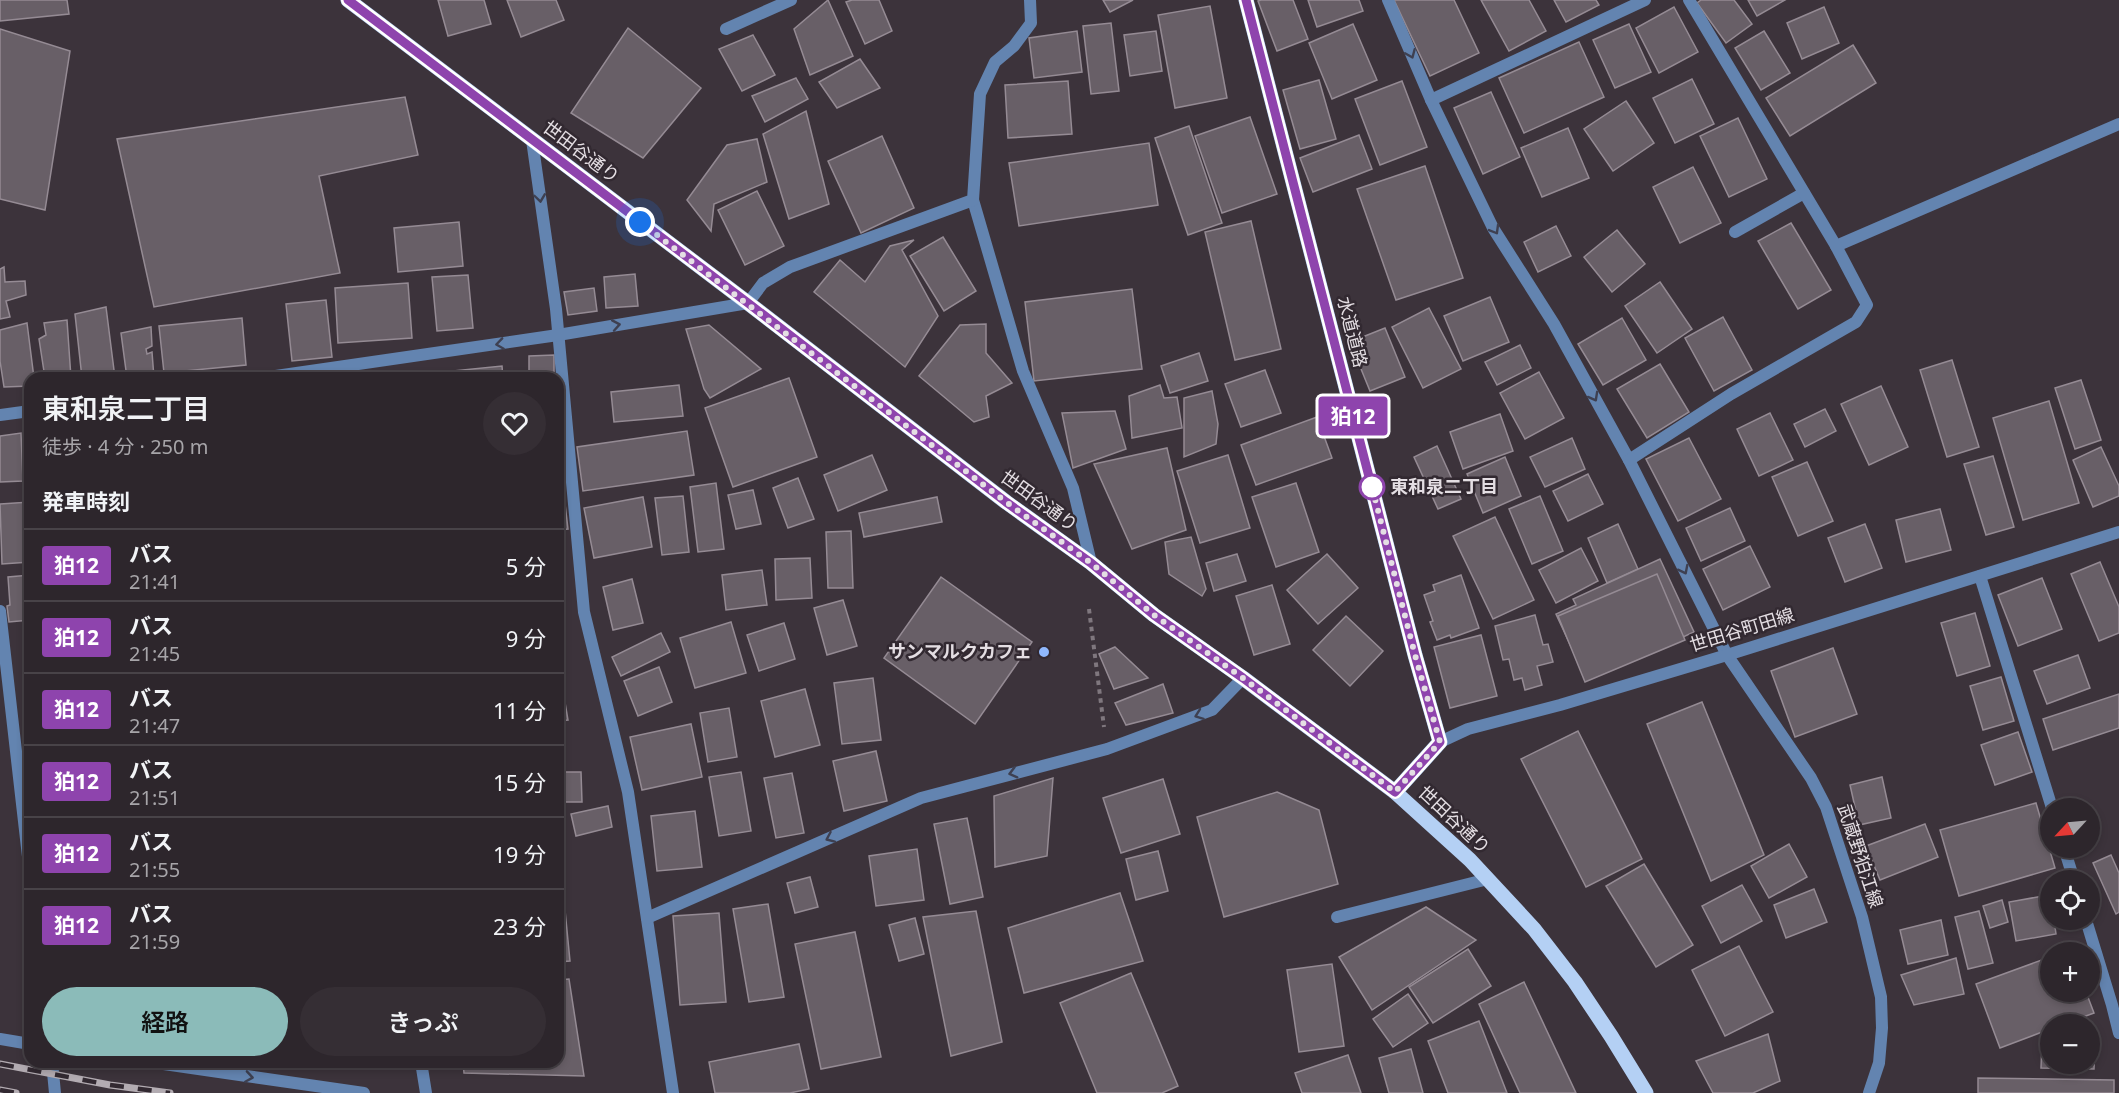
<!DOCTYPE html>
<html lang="ja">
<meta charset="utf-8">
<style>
body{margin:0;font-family:"Noto Sans","Noto Sans JP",sans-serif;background:#352e34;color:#f1f3f6;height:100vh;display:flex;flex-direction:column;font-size:22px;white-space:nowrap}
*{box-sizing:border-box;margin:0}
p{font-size:20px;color:#a7a5a9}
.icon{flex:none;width:33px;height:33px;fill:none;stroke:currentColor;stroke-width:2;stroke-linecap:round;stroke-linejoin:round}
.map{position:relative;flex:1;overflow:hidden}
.sheet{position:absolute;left:24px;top:372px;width:540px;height:696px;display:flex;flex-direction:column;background:#2d262c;border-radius:18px;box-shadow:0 3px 9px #0003,0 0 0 2px #484348}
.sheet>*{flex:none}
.badge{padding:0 12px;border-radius:4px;font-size:21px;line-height:39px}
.needle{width:39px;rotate:244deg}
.buttons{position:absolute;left:2040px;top:798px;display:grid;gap:12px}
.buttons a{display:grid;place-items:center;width:60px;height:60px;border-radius:50%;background:#2d262c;box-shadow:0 3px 9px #0003,0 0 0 2px #484348;font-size:30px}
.you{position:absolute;width:30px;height:30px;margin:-15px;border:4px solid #fff;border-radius:50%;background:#1a73e8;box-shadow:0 0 0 9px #1a73e833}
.map>.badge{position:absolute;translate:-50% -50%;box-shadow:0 0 0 3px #fff}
h2{padding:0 18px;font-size:22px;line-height:54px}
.round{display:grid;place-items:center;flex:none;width:63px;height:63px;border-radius:32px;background:#352e34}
.head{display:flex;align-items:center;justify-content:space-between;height:102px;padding:0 18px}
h1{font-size:28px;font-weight:600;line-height:45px}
.primary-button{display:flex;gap:12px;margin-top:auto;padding:12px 18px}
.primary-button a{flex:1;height:69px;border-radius:36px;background:#8bbbb9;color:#111;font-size:24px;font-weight:600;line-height:69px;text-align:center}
.primary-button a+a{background:#352e34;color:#f1f3f6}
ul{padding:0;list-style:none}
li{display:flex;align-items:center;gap:18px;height:72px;padding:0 18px;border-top:2px solid #484348}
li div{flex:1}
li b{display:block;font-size:22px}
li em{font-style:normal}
li .badge{min-width:66px;font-weight:700;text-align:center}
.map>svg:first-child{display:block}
.building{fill:#685f67;stroke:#958b94;stroke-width:1.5}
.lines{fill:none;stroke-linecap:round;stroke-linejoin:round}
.path{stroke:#7f777e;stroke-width:4;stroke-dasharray:4.5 4.5;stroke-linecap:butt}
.service{stroke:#6384b0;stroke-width:12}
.minor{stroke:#6384b0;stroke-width:12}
.tertiary{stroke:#6384b0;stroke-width:12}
.primary{stroke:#b4d0f4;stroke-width:15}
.rail-casing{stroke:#b3acb2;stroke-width:7}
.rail{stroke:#322931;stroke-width:4.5;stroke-dasharray:14;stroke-linecap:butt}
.oneway{stroke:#3e4051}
.line-casing{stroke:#fff;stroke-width:14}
.line{stroke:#8e44ad;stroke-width:9}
.walk{stroke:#e4dee3;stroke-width:6;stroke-dasharray:0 10.8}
.stop-dot{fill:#fff;stroke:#8e44ad;stroke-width:3}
.poi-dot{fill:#90b8fd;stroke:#322931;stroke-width:2}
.labels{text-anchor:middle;stroke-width:5;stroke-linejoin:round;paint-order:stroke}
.street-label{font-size:18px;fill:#e4dee3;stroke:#322931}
.stop-label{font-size:18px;font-weight:bold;fill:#e4dee3;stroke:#322931;text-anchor:start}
.poi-label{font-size:18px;font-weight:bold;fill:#e4dee3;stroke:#322931;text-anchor:end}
</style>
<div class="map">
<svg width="2119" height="1093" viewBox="0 0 2119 1093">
<rect width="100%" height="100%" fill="#3c333b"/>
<g class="building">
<polygon points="0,0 67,0 69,14 0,21"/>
<polygon points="438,0 484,0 491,24 448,36"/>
<polygon points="507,0 556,0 564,20 521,37"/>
<polygon points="828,0 853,56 810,75 794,29"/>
<polygon points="852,0 879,0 892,31 865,44 846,2"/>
<polygon points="1103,0 1133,0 1110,12"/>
<polygon points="1261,0 1293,0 1308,39 1277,51 1258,1"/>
<polygon points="1308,0 1359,0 1363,11 1317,27"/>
<polygon points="1394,0 1454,0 1479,53 1430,76"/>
<polygon points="1481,0 1529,0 1546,31 1509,51"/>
<polygon points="1554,0 1596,0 1599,5 1566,22"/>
<polygon points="1701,0 1734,0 1752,24 1726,43 1697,3"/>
<polygon points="1748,0 1785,0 1757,16"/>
<polygon points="1210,6 1227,98 1175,108 1158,15"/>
<polygon points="1674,7 1698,52 1659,73 1636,28"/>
<polygon points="1824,7 1839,43 1802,59 1787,23"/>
<polygon points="1111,23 1119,91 1091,94 1083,26"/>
<polygon points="1353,24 1377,80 1332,99 1309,43"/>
<polygon points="1629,24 1651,72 1615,88 1593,40"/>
<polygon points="628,28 701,88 643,158 571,113"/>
<polygon points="0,29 70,51 45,210 0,199"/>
<polygon points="1077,31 1082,72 1034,78 1029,38"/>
<polygon points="1156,31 1162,71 1130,76 1124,35"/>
<polygon points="1764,31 1790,73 1761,90 1735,48"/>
<polygon points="753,35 775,75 742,91 719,49"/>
<polygon points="1579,42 1604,97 1524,133 1499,78"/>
<polygon points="1853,45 1876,83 1790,136 1766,98"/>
<polygon points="860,59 880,88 837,108 819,82"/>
<polygon points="796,78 808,99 765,122 752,96"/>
<polygon points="1692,79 1714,124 1675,143 1653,98"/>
<polygon points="1319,80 1336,139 1300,149 1283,90"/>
<polygon points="1068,81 1072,134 1008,138 1005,85"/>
<polygon points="1402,81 1427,147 1380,165 1355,99"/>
<polygon points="1491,92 1520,157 1483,174 1454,108"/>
<polygon points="405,97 418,155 319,176 340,273 154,307 117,139"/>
<polygon points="1626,101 1654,143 1613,171 1584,129"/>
<polygon points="806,111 829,204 789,219 763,134"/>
<polygon points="1250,117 1277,194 1222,213 1195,136"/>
<polygon points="1738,118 1767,179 1729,197 1700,136"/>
<polygon points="1189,126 1222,223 1188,235 1155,138"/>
<polygon points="1568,128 1589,178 1542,197 1521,148"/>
<polygon points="1359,135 1372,169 1313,192 1300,158"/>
<polygon points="882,136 914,208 861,233 828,161"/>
<polygon points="757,139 767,182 714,204 711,231 687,200 727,145"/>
<polygon points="1149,143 1158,205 1019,226 1009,163"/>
<polygon points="1425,166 1463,278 1396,300 1357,189"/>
<polygon points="1693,167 1721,223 1680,243 1653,187"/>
<polygon points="757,191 784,246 745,265 718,210"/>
<polygon points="1251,221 1281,349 1235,360 1205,232"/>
<polygon points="459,222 463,266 398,272 394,228"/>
<polygon points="1791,223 1831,290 1798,309 1758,241"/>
<polygon points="1556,226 1571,256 1538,272 1524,242"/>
<polygon points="1617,230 1645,264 1612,292 1584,257"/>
<polygon points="943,237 976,291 944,311 910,256"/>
<polygon points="914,240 902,250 938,316 905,367 814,292 840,260 865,282 890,246"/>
<polygon points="4,267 5,282 25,281 26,295 6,301 10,317 0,319 0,269"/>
<polygon points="635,274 638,306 606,308 604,277"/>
<polygon points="468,275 473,328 437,331 432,277"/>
<polygon points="1660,282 1692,329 1657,353 1625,306"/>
<polygon points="408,283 412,338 338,343 335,288"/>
<polygon points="594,288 597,311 568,315 564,292"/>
<polygon points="1132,289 1142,369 1034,381 1025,302"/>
<polygon points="1490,297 1509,342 1463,361 1444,316"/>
<polygon points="326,300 332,357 292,361 286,304"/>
<polygon points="106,307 115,378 82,378 75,314"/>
<polygon points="1429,308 1461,369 1423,388 1392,327"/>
<polygon points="1723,317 1752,370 1714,391 1685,338"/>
<polygon points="242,318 246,365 164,373 159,326"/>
<polygon points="1622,318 1646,360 1603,385 1578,344"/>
<polygon points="67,320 71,378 45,378 39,339 46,335 44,323"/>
<polygon points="27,323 34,378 30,378 30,386 4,387 0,361 0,330"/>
<polygon points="986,324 986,353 1012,383 986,396 989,417 974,422 919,376 960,325"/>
<polygon points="709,325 761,369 710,398 704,389 686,329"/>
<polygon points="151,327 152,346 146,349 147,354 152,352 154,378 127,378 121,333"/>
<polygon points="1385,328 1405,377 1370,391 1350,342"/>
<polygon points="1520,345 1531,368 1497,385 1485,362"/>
<polygon points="1199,353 1208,381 1170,393 1161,366"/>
<polygon points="554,355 554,378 529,378 529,356"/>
<polygon points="1952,360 1979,447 1947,457 1920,370"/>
<polygon points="1660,364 1689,412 1647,438 1617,389"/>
<polygon points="502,366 503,378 383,378"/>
<polygon points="1265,370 1281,413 1241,427 1225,384"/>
<polygon points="1539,372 1564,418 1525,439 1500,393"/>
<polygon points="789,378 817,457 733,487 705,408"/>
<polygon points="2081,380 2101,440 2075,449 2055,388"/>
<polygon points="679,385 683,416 614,422 611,392"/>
<polygon points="1160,385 1164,398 1177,397 1182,428 1132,438 1129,396"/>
<polygon points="1881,386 1908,447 1869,465 1841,404"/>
<polygon points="1212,391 1218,424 1216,444 1184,457 1184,398"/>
<polygon points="2049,401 2079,503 2023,520 1993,418"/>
<polygon points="1825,409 1836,431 1805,447 1794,424"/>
<polygon points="1115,411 1126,449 1073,468 1062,413"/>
<polygon points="1770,413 1793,460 1759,476 1737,429"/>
<polygon points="1500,414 1513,451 1463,469 1450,432"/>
<polygon points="1317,417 1332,458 1256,485 1241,445"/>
<polygon points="30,429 30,480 29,480 24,431"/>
<polygon points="687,431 694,475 583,491 577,447"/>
<polygon points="21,433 23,481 0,482 0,436"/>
<polygon points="1572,438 1585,469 1545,487 1530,457"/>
<polygon points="1689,438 1721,499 1678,521 1646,459"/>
<polygon points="558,445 568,529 558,530"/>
<polygon points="1437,446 1461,499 1438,509 1414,457"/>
<polygon points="2101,447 2119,486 2119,496 2093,507 2073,460"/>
<polygon points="1167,448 1186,530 1132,549 1094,464"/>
<polygon points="872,455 887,490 838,511 824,475"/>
<polygon points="1228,455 1250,528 1200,543 1177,471"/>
<polygon points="1993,456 2014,527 1986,535 1964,464"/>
<polygon points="1505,457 1521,496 1483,513 1467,474"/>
<polygon points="1807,462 1833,521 1798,536 1772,477"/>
<polygon points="1588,474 1603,504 1568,521 1553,491"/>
<polygon points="798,478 814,519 788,528 773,488"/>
<polygon points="716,483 724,549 698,552 690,487"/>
<polygon points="1296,483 1319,552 1276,567 1252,497"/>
<polygon points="753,490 761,524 736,529 728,495"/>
<polygon points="683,496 689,552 662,555 655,498"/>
<polygon points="1540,496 1563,551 1532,564 1509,509"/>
<polygon points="643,497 652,547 594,558 584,508"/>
<polygon points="937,497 942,522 864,537 859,513"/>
<polygon points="30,502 30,562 2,564 0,504"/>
<polygon points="1730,508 1745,541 1701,561 1686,528"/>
<polygon points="1940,509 1951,550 1906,562 1896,520"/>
<polygon points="1495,517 1534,600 1493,619 1453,536"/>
<polygon points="1618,524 1638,569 1607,583 1588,538"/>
<polygon points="1865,524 1882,568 1845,582 1828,538"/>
<polygon points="851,531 853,588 828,588 826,532"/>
<polygon points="1191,537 1206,589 1202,596 1169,574 1165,542"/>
<polygon points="1750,546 1770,587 1723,610 1703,569"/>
<polygon points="1581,548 1598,581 1556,603 1539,570"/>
<polygon points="1237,554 1246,581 1214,591 1206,563"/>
<polygon points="1327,554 1358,588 1318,624 1287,590"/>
<polygon points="810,558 812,598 776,600 775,559"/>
<polygon points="1660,559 1694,632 1668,644 1665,639 1645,648 1647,653 1635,658 1630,646 1581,668 1556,614 1576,605 1573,599"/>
<polygon points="2100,562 2119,607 2119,633 2099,641 2071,574"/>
<polygon points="762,570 767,605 726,610 722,575"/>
<polygon points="1657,574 1685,640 1585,682 1558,616"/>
<polygon points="30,575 30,620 9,622 7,606 10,605 8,577"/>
<polygon points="1461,575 1479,628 1451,638 1450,635 1437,640 1430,622 1433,621 1424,595 1435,591 1433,585"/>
<polygon points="941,577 1032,642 975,724 884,658"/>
<polygon points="2042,578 2062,629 2018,646 1998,595"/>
<polygon points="632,579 643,623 613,630 603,587"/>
<polygon points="1272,585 1290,644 1254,655 1236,596"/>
<polygon points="843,600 857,646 827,655 814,608"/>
<polygon points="1975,613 1990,666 1957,676 1941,623"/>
<polygon points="1535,615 1543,645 1548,644 1553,662 1537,666 1542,685 1525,690 1522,678 1514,680 1509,659 1503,660 1495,626"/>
<polygon points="1346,616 1383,651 1350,686 1313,650"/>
<polygon points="731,622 746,673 695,688 680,638"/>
<polygon points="784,623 795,659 759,671 747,635"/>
<polygon points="661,633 670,652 621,676 612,657"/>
<polygon points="1481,635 1497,696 1450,708 1434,647"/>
<polygon points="1115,647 1148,678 1114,689 1099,654"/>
<polygon points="1833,648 1857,714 1795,737 1771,671"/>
<polygon points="2078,655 2090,688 2047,704 2034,671"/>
<polygon points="659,667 672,702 638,716 624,681"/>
<polygon points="560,673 568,720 558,721 558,674"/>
<polygon points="2001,677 2014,721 1983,730 1970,686"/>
<polygon points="873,678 881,740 842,744 834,683"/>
<polygon points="1163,684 1173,713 1126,725 1115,703"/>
<polygon points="805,689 820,745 775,757 761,701"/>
<polygon points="2119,694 2119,728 2053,750 2043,719"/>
<polygon points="1702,702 1764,855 1711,881 1647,724"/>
<polygon points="30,706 30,736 25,708"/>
<polygon points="729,708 737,757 708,762 700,713"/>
<polygon points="691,724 702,777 642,790 630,737"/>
<polygon points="1578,731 1642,859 1586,887 1521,759"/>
<polygon points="2018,732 2032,772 1995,785 1981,745"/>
<polygon points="876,751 887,801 844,811 833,761"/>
<polygon points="558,772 581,772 582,802 558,802"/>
<polygon points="741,772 751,831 719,836 709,777"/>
<polygon points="792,773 804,833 776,838 764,778"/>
<polygon points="1882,777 1891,818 1859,825 1850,785"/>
<polygon points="1053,778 1047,856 995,867 994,796"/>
<polygon points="1163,779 1180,834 1121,853 1103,798"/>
<polygon points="1277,792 1319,810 1338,884 1224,917 1197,817"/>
<polygon points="2036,803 2055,868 1959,896 1940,830"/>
<polygon points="608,806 612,827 576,836 571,814"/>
<polygon points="695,811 702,867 657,871 651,816"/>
<polygon points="967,818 983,897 950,904 934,824"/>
<polygon points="1925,824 1938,857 1880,880 1866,846"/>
<polygon points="1789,844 1807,877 1769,898 1751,866"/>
<polygon points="917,849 924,900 876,906 869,856"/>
<polygon points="1158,851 1168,891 1136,900 1126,859"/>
<polygon points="2111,855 2119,873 2119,912 2116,914 2093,863"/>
<polygon points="1644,864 1693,945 1656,967 1606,886"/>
<polygon points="810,877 818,907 795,913 787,883"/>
<polygon points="1742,885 1762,921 1721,943 1702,906"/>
<polygon points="1814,889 1827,922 1786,938 1774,905"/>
<polygon points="1120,893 1143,961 1024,993 1008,928"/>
<polygon points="2049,895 2050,920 2054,920 2056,934 2016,941 2009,902"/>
<polygon points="2002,900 2008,922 1990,928 1983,906"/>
<polygon points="768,904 784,997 749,1002 733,909"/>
<polygon points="1426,907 1476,940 1372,1010 1339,957"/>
<polygon points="565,910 570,961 558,962 558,911"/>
<polygon points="976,911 1002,1042 951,1056 923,917"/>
<polygon points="1979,911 1993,963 1968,969 1955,917"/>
<polygon points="719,913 726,1002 680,1005 673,916"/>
<polygon points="915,918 924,954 899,961 889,925"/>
<polygon points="1941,920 1948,955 1908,964 1900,930"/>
<polygon points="855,932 881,1057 821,1069 795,944"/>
<polygon points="1739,946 1773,1012 1725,1036 1692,970"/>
<polygon points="1468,949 1491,986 1433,1023 1409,987"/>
<polygon points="2050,957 2050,992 2086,992 2094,1013 2064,1024 2050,1024 2050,1029 2000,1048 1976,984"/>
<polygon points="1956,958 1964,994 1914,1005 1901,975"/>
<polygon points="1332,964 1344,1046 1299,1052 1287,970"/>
<polygon points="1131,973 1178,1086 1162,1093 1097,1093 1060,1003"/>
<polygon points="569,979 584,1076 464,1073 463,1062 558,1062 558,980"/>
<polygon points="1524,982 1576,1093 1520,1093 1479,1004"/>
<polygon points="1408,994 1428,1023 1393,1047 1373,1019"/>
<polygon points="1479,1021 1507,1093 1448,1093 1428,1041"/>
<polygon points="1768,1034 1780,1081 1753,1093 1713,1093 1696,1061"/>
<polygon points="2042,1043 2050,1043 2050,1064 2090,1064 2090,1044 2095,1044 2094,1069 2041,1068"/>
<polygon points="799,1044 809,1089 790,1093 715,1093 709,1062"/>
<polygon points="1411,1049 1423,1093 1389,1093 1379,1058"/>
<polygon points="1348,1055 1361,1093 1302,1093 1295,1073"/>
<polygon points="301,1062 325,1062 326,1066 316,1068 314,1064 302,1066"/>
<polygon points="1978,1078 2114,1080 2114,1093 1978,1093"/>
</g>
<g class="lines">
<polyline class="path" points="1089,609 1104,727"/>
<g class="service">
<polyline points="726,29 791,0"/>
<polyline points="973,200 1023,371 1073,488 1091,563"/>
<polyline points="1735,232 1804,193"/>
<polyline points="1980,576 2052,808"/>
<polyline points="2064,848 2074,880"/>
<polyline points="1337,917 1488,879"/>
<polyline points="2086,920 2112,1005 2119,1033"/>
</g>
<g class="minor">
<polyline points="1388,0 1431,100 1493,228 1554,324 1629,460 1727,655 1811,778 1826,807 1862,917 1881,997 1882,1028 1879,1063 1869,1093"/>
<polyline points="1431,100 1645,0"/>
<polyline points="532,140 556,309 584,612 628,792 673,1093"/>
<polyline points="1836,246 2119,124"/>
<polyline points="262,378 558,335 748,303 763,283 790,267 973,200 980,94 995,62 1014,46 1031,23 1030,0"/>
<polyline points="0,415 30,411"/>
<polyline points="1629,460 1731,394 1856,322 1867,305 1836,246 1689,0"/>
<polyline points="0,611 30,874"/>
<polyline points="647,918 921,798 1107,749 1212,710 1243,678"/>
<polyline points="0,1039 30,1044"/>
<polyline points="52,1062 55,1093"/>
<polyline points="150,1062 364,1093"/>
<polyline points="421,1062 426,1093"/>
</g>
<polyline class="tertiary" points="1440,742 1468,729 1560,705 1727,655 2119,532"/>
<g class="primary">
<polyline points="348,0 748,303 1006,502 1091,563 1154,615 1243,678 1395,792 1470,860 1534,929 1575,982 1611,1036 1646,1093"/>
<polyline points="1246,0 1415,655 1440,742 1395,792"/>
</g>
<defs>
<g id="rail">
<polyline points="0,1064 110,1085 170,1093"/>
<polyline points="0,1090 16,1093"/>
</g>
</defs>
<use href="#rail" class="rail-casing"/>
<use href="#rail" class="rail"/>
</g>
<defs><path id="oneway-chevron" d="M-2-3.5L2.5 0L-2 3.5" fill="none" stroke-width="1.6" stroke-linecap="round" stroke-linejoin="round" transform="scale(1.5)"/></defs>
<g class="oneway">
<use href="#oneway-chevron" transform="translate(1411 54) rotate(67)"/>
<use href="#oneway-chevron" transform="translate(540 198) rotate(82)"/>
<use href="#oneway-chevron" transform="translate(1495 230) rotate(60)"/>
<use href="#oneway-chevron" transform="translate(616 325) rotate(-10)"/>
<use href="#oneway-chevron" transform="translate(500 344) rotate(172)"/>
<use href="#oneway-chevron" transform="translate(1594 397) rotate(61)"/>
<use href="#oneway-chevron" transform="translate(1684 570) rotate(63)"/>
<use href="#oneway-chevron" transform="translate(1199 715) rotate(160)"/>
<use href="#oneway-chevron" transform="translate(1013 773) rotate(165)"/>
<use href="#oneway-chevron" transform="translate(830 838) rotate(156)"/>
<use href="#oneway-chevron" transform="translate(249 1077) rotate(9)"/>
</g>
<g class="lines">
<defs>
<polyline id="line" points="348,0 748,303 1006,502 1091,563 1154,615 1243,678 1395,792 1440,742 1415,655 1246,0"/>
</defs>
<use href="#line" class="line-casing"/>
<use href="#line" class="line"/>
<polyline class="walk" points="640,222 1006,502 1091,563 1154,615 1243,678 1395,792 1440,742 1415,655 1372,487"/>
</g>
<circle class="stop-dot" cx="1372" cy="487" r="12"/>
<circle class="poi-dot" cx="1044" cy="652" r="6"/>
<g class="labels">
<g class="street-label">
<text transform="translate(581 152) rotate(37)" y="6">世田谷通り</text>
<text transform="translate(1352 332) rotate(76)" y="6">水道道路</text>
<text transform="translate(1039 501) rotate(36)" y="6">世田谷通り</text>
<text transform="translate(1742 630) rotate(-17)" y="6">世田谷町田線</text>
<text transform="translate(1454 820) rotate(43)" y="6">世田谷通り</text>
<text transform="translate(1860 856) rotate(72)" y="6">武蔵野狛江線</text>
</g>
<g class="stop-label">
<text x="1390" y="493">東和泉二丁目</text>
</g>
<g class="poi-label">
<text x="1032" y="658">サンマルクカフェ</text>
</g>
</g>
</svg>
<div class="buttons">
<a><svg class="needle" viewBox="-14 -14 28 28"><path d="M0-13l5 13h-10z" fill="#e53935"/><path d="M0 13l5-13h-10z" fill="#a7a5a9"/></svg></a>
<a><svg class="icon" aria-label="locate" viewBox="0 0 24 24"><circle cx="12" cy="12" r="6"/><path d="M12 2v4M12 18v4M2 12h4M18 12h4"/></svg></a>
<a>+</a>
<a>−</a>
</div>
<div class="you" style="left:640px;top:222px"></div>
<b class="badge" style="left:1353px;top:416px;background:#8e44ad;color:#fff">狛12</b>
<section class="sheet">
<div class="head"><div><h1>東和泉二丁目</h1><p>徒歩 · 4 分 · 250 m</p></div><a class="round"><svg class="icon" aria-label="heart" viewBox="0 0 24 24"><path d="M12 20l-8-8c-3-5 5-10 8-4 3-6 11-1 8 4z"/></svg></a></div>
<h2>発車時刻</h2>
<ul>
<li><span class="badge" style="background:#8e44ad;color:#fff">狛12</span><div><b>バス</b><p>21:41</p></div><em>5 分</em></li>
<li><span class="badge" style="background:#8e44ad;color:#fff">狛12</span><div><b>バス</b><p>21:45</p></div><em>9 分</em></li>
<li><span class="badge" style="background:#8e44ad;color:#fff">狛12</span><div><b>バス</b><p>21:47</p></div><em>11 分</em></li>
<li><span class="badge" style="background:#8e44ad;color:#fff">狛12</span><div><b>バス</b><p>21:51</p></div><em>15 分</em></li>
<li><span class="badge" style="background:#8e44ad;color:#fff">狛12</span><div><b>バス</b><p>21:55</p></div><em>19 分</em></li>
<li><span class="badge" style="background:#8e44ad;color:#fff">狛12</span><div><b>バス</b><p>21:59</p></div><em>23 分</em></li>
</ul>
<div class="primary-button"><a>経路</a><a>きっぷ</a></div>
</section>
</div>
